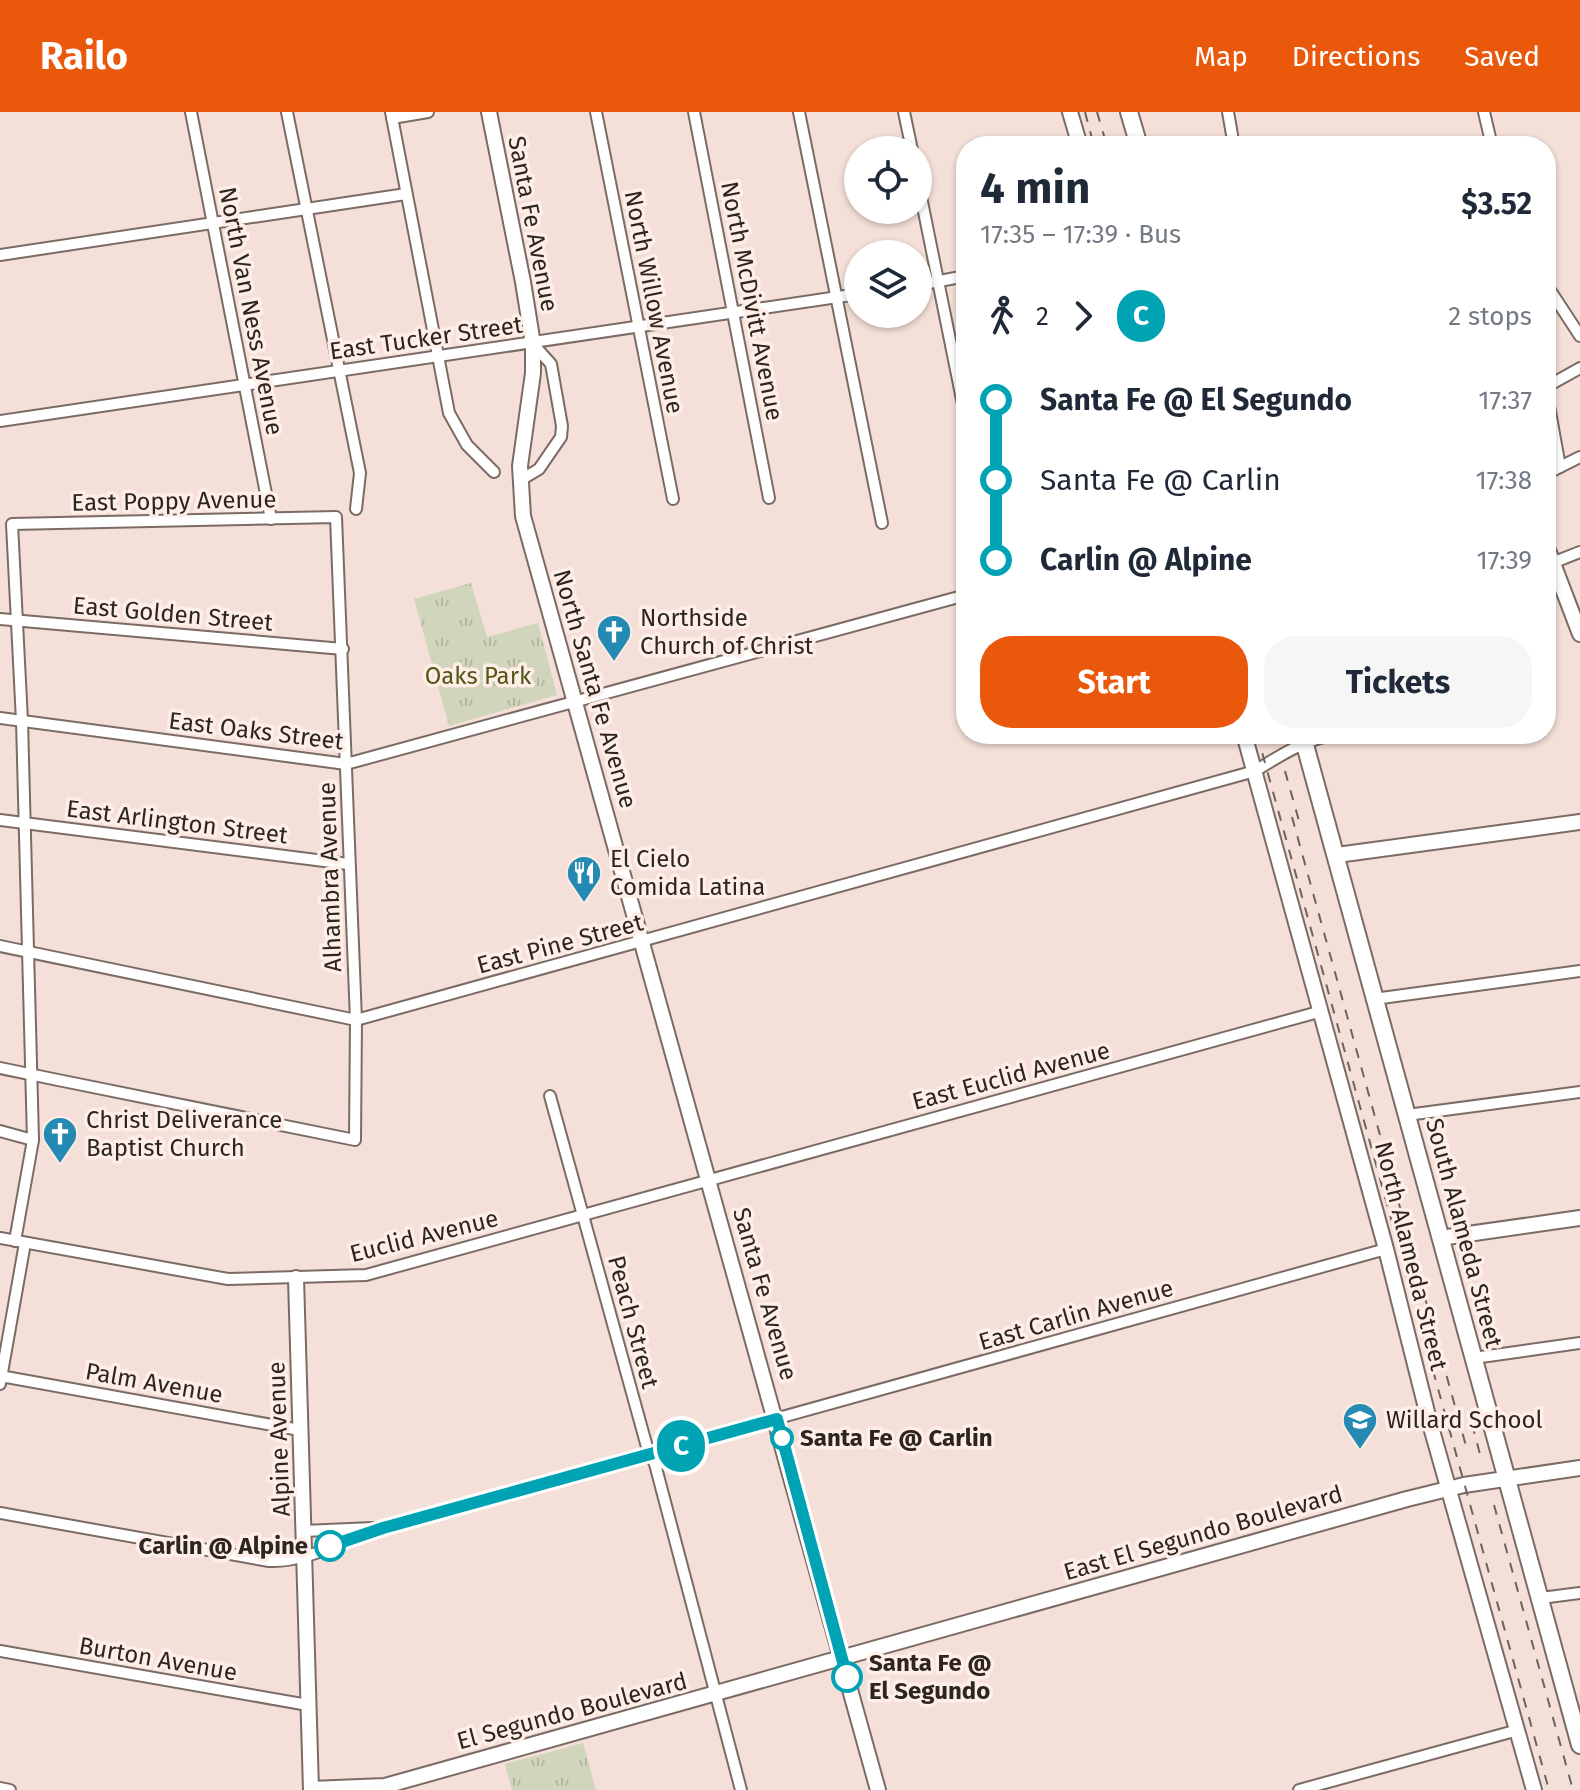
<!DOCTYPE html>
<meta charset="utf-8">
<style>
body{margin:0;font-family:"Fira Sans",sans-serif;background:#f6f6f7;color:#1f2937;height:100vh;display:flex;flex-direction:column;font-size:30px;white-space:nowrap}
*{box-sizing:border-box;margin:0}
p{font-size:26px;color:#747a83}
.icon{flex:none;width:44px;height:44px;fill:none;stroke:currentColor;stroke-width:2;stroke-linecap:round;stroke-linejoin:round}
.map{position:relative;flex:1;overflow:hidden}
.drawer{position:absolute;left:956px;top:24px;width:600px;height:608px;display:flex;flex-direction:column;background:#fff;border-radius:32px;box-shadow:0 2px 6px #0004}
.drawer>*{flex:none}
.badge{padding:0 16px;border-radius:26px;font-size:28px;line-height:52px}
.fabs{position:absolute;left:844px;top:24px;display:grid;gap:16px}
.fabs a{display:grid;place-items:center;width:88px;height:88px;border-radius:50%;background:#fff;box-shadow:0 2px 6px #0004;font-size:40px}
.map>.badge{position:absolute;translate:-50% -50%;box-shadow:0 0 0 4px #fff}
.legs{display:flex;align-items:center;gap:12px;height:88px;padding:0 24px;font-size:26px}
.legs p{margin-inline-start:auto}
.head{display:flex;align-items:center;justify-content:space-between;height:136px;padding:0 24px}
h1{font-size:44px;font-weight:700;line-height:60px}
.action{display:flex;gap:16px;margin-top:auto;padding:16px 24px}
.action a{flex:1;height:92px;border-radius:32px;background:#ea580c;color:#fff;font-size:32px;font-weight:700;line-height:92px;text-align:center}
.action a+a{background:#f6f6f7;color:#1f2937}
ul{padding:0 24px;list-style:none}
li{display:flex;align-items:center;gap:28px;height:80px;font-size:30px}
li i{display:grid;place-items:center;width:12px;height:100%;margin:0 10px;background:currentColor}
li i::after{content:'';width:20px;height:20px;margin:-10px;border:6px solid;border-radius:50%;background:#fff}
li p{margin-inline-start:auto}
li:first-child i{background:linear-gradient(#0000 50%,currentColor 0)}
li:last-child i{background:linear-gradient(currentColor 50%,#0000 0)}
header{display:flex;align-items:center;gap:48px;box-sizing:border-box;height:112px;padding:0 40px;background:#ea580c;color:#fff}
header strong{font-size:38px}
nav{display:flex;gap:44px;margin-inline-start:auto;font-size:28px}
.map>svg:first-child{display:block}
.park{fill:url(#park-tufts)}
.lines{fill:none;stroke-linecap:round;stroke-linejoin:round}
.street-casing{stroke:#7c6b64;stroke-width:14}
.secondary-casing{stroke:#7c6b64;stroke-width:18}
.primary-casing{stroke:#7c6b64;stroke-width:20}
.street{stroke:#fff;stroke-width:10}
.secondary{stroke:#fff;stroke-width:14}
.primary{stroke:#fff;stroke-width:16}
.rail{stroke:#6e635e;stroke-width:2;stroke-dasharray:10 10;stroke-linecap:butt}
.line-1-casing{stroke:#fff;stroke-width:18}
.line-1{stroke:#00a3b4;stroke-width:12}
.stop-1-dot{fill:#fff;stroke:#00a3b4;stroke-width:4}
.labels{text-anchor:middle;stroke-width:7;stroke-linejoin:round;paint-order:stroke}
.street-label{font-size:24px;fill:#2c2522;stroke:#feeee7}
.poi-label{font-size:24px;fill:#2c2522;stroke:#feeee7;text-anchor:start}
.park-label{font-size:24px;fill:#535718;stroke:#feeee7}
.stop-label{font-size:24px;font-weight:bold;fill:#2c2522;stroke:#feeee7;text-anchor:start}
</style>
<header>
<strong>Railo</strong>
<nav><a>Map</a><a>Directions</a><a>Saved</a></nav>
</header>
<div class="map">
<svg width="1580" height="1678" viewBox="0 0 1580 1678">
<defs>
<pattern id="park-tufts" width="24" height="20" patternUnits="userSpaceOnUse" patternTransform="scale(2)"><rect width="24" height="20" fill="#d1d5bb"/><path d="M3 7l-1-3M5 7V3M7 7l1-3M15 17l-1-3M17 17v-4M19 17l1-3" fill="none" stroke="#b4b7a0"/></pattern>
</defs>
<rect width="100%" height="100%" fill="#f4e0d8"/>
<g class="park">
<polygon points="471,471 487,525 538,511 557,583 449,614 414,487"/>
<polygon points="583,1631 596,1678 512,1678 505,1652"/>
</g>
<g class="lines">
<defs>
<g id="street">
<polyline points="191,0 271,407"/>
<polyline points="287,0 360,361 356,397"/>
<polyline points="391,0 449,301 467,333 494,360"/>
<polyline points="596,0 673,387"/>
<polyline points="694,0 769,386"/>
<polyline points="799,0 882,411"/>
<polyline points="904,0 912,38"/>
<polyline points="1228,0 1234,34"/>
<polyline points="1484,0 1492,34"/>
<polyline points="392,6 428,0"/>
<polyline points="918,70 966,307"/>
<polyline points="0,143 406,82"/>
<polyline points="1546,172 1580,224"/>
<polyline points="918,173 966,164"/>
<polyline points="1546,275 1580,256"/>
<polyline points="1546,291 1549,294 1560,355"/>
<polyline points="0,309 858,182"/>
<polyline points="1546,362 1580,345"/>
<polyline points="519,369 539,357 561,325 562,314 551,252 533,232"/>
<polyline points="1552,451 1580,440"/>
<polyline points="1546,471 1558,469"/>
<polyline points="0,507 343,537"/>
<polyline points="0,606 346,652 966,483"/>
<polyline points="0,708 348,752"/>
<path d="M0 834 356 908 1255 659C1281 643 1307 626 1338 622"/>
<polyline points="1374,887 1580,859"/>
<polyline points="0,956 58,968 355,1028 356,908 336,405 12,412 22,609 33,1028 15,1129"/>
<polyline points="550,984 647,1335 655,1352 741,1678"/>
<polyline points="1407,1003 1580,980"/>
<polyline points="0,1019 33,1028"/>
<polyline points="0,1126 228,1167 366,1163 1322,899"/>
<polyline points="1474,1246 1580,1231"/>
<polyline points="0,1264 300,1318"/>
<polyline points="0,1272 25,1131"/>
<path d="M0 1401 269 1449C304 1451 350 1427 383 1416L1386 1137"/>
<polyline points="303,1419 373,1416"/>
<polyline points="1541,1486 1580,1481"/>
<polyline points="0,1539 308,1593"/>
<polyline points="0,1676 10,1678"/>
<polyline points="1299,1678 1518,1618"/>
</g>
<g id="secondary">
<polyline points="489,0 523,170 533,232 533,261 520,354 523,404 878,1678"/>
<polyline points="1070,0 1080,34"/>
<polyline points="1546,433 1580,522"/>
<polyline points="1244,622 1386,1137 1429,1308 1534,1678"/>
<polyline points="1337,743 1580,710"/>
<polyline points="1440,1126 1580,1106"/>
<polyline points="296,1166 311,1678"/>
<polyline points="311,1677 385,1674 1407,1387 1464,1373 1580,1356"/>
</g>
<g id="primary">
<polyline points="1129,0 1139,34"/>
<polyline points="1302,622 1580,1633"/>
</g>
</defs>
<use href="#street" class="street-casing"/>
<use href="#secondary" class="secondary-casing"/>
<use href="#primary" class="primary-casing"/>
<use href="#street" class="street"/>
<use href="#secondary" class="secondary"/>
<use href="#primary" class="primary"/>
<g class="rail">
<polyline points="1085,0 1094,34"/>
<polyline points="1097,0 1107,34"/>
<polyline points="1257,622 1549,1678"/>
<polyline points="1275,622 1276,624"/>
<polyline points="1285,659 1301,716"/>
<polyline points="1292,705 1466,1334"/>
<polyline points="1472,1312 1481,1346"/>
<polyline points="1494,1393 1573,1678"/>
</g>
</g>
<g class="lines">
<defs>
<polyline id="line-1" points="330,1434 383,1416 777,1307 847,1565"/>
</defs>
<use href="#line-1" class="line-1-casing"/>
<use href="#line-1" class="line-1"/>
</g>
<defs>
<symbol id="church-pin" viewBox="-11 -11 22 30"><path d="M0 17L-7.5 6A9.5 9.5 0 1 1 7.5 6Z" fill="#248ab3" stroke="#feeee7"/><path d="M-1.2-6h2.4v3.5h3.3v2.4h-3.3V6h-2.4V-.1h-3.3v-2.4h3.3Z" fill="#fff"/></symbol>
<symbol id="restaurant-pin" viewBox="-11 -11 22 30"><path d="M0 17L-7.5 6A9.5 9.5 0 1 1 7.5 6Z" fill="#248ab3" stroke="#feeee7"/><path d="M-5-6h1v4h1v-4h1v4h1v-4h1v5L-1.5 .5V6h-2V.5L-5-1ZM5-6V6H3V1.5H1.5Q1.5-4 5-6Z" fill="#fff"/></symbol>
<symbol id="school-pin" viewBox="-11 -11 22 30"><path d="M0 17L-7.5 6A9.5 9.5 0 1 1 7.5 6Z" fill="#248ab3" stroke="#feeee7"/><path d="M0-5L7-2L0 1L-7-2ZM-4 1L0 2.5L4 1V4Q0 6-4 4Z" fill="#fff"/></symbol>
</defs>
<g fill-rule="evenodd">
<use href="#church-pin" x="594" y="500" width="40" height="54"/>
<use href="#restaurant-pin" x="564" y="741" width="40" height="54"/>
<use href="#church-pin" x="40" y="1002" width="40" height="54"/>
<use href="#school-pin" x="1340" y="1288" width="40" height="54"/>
</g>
<g class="stop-1-dot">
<circle cx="782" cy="1326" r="10"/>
<circle cx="330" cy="1434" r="14"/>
<circle cx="847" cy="1565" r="14"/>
</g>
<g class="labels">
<g class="street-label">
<text transform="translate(533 112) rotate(79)" y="8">Santa Fe Avenue</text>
<text transform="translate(752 189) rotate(79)" y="8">North McDivitt Avenue</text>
<text transform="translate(654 190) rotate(79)" y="8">North Willow Avenue</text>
<text transform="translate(251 199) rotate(79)" y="8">North Van Ness Avenue</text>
<text transform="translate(426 226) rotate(-8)" y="8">East Tucker Street</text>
<text transform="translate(174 389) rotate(-1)" y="8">East Poppy Avenue</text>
<text transform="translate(173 502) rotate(5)" y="8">East Golden Street</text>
<text transform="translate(595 577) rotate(74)" y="8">North Santa Fe Avenue</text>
<text transform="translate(256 619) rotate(7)" y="8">East Oaks Street</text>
<text transform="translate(177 710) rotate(7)" y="8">East Arlington Street</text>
<text transform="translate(330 765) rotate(-92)" y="8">Alhambra Avenue</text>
<text transform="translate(560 832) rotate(-15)" y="8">East Pine Street</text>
<text transform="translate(1011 964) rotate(-15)" y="8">East Euclid Avenue</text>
<text transform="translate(1464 1121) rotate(75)" y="8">South Alameda Street</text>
<text transform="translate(424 1124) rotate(-14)" y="8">Euclid Avenue</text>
<text transform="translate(1411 1144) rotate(76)" y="8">North Alameda Street</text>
<text transform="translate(765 1182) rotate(74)" y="8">Santa Fe Avenue</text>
<text transform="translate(1076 1203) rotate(-16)" y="8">East Carlin Avenue</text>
<text transform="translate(633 1210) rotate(75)" y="8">Peach Street</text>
<text transform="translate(154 1271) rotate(10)" y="8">Palm Avenue</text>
<text transform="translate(279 1327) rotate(-92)" y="8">Alpine Avenue</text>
<text transform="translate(1203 1421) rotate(-16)" y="8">East El Segundo Boulevard</text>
<text transform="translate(158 1547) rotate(10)" y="8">Burton Avenue</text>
<text transform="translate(572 1599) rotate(-15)" y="8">El Segundo Boulevard</text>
</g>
<g class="poi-label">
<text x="640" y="514">Northside<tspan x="640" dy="28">Church of Christ</tspan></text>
<text x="610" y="755">El Cielo<tspan x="610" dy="28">Comida Latina</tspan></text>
<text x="86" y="1016">Christ Deliverance<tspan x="86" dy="28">Baptist Church</tspan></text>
<text x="1386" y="1316">Willard School</text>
</g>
<g class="park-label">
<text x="478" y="572">Oaks Park</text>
</g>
<g class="stop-label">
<text x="800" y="1334">Santa Fe @ Carlin</text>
<text x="308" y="1442" text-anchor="end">Carlin @ Alpine</text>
<text x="869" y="1559">Santa Fe @<tspan x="869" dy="28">El Segundo</tspan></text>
</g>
</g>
</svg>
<div class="fabs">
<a><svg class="icon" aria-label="locate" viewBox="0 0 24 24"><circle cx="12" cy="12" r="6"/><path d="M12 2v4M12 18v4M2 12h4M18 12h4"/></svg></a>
<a><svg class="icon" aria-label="layers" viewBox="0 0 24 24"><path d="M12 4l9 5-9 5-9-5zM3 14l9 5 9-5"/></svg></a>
</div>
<b class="badge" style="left:681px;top:1334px;background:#00a3b4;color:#fff">C</b>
<section class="drawer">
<div class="head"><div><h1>4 min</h1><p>17:35 – 17:39 · Bus</p></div><b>$3.52</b></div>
<div class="legs"><svg class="icon" aria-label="walk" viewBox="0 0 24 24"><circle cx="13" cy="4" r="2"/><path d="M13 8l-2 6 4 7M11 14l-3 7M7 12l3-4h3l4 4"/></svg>2<svg class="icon" aria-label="forward" viewBox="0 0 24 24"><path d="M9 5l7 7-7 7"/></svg><b class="badge" style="background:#00a3b4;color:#fff">C</b><p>2 stops</p></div>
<ul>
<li><i style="color:#00a3b4"></i><b>Santa Fe @ El Segundo</b><p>17:37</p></li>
<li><i style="color:#00a3b4"></i><span>Santa Fe @ Carlin</span><p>17:38</p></li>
<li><i style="color:#00a3b4"></i><b>Carlin @ Alpine</b><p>17:39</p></li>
</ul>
<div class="action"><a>Start</a><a>Tickets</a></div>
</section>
</div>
